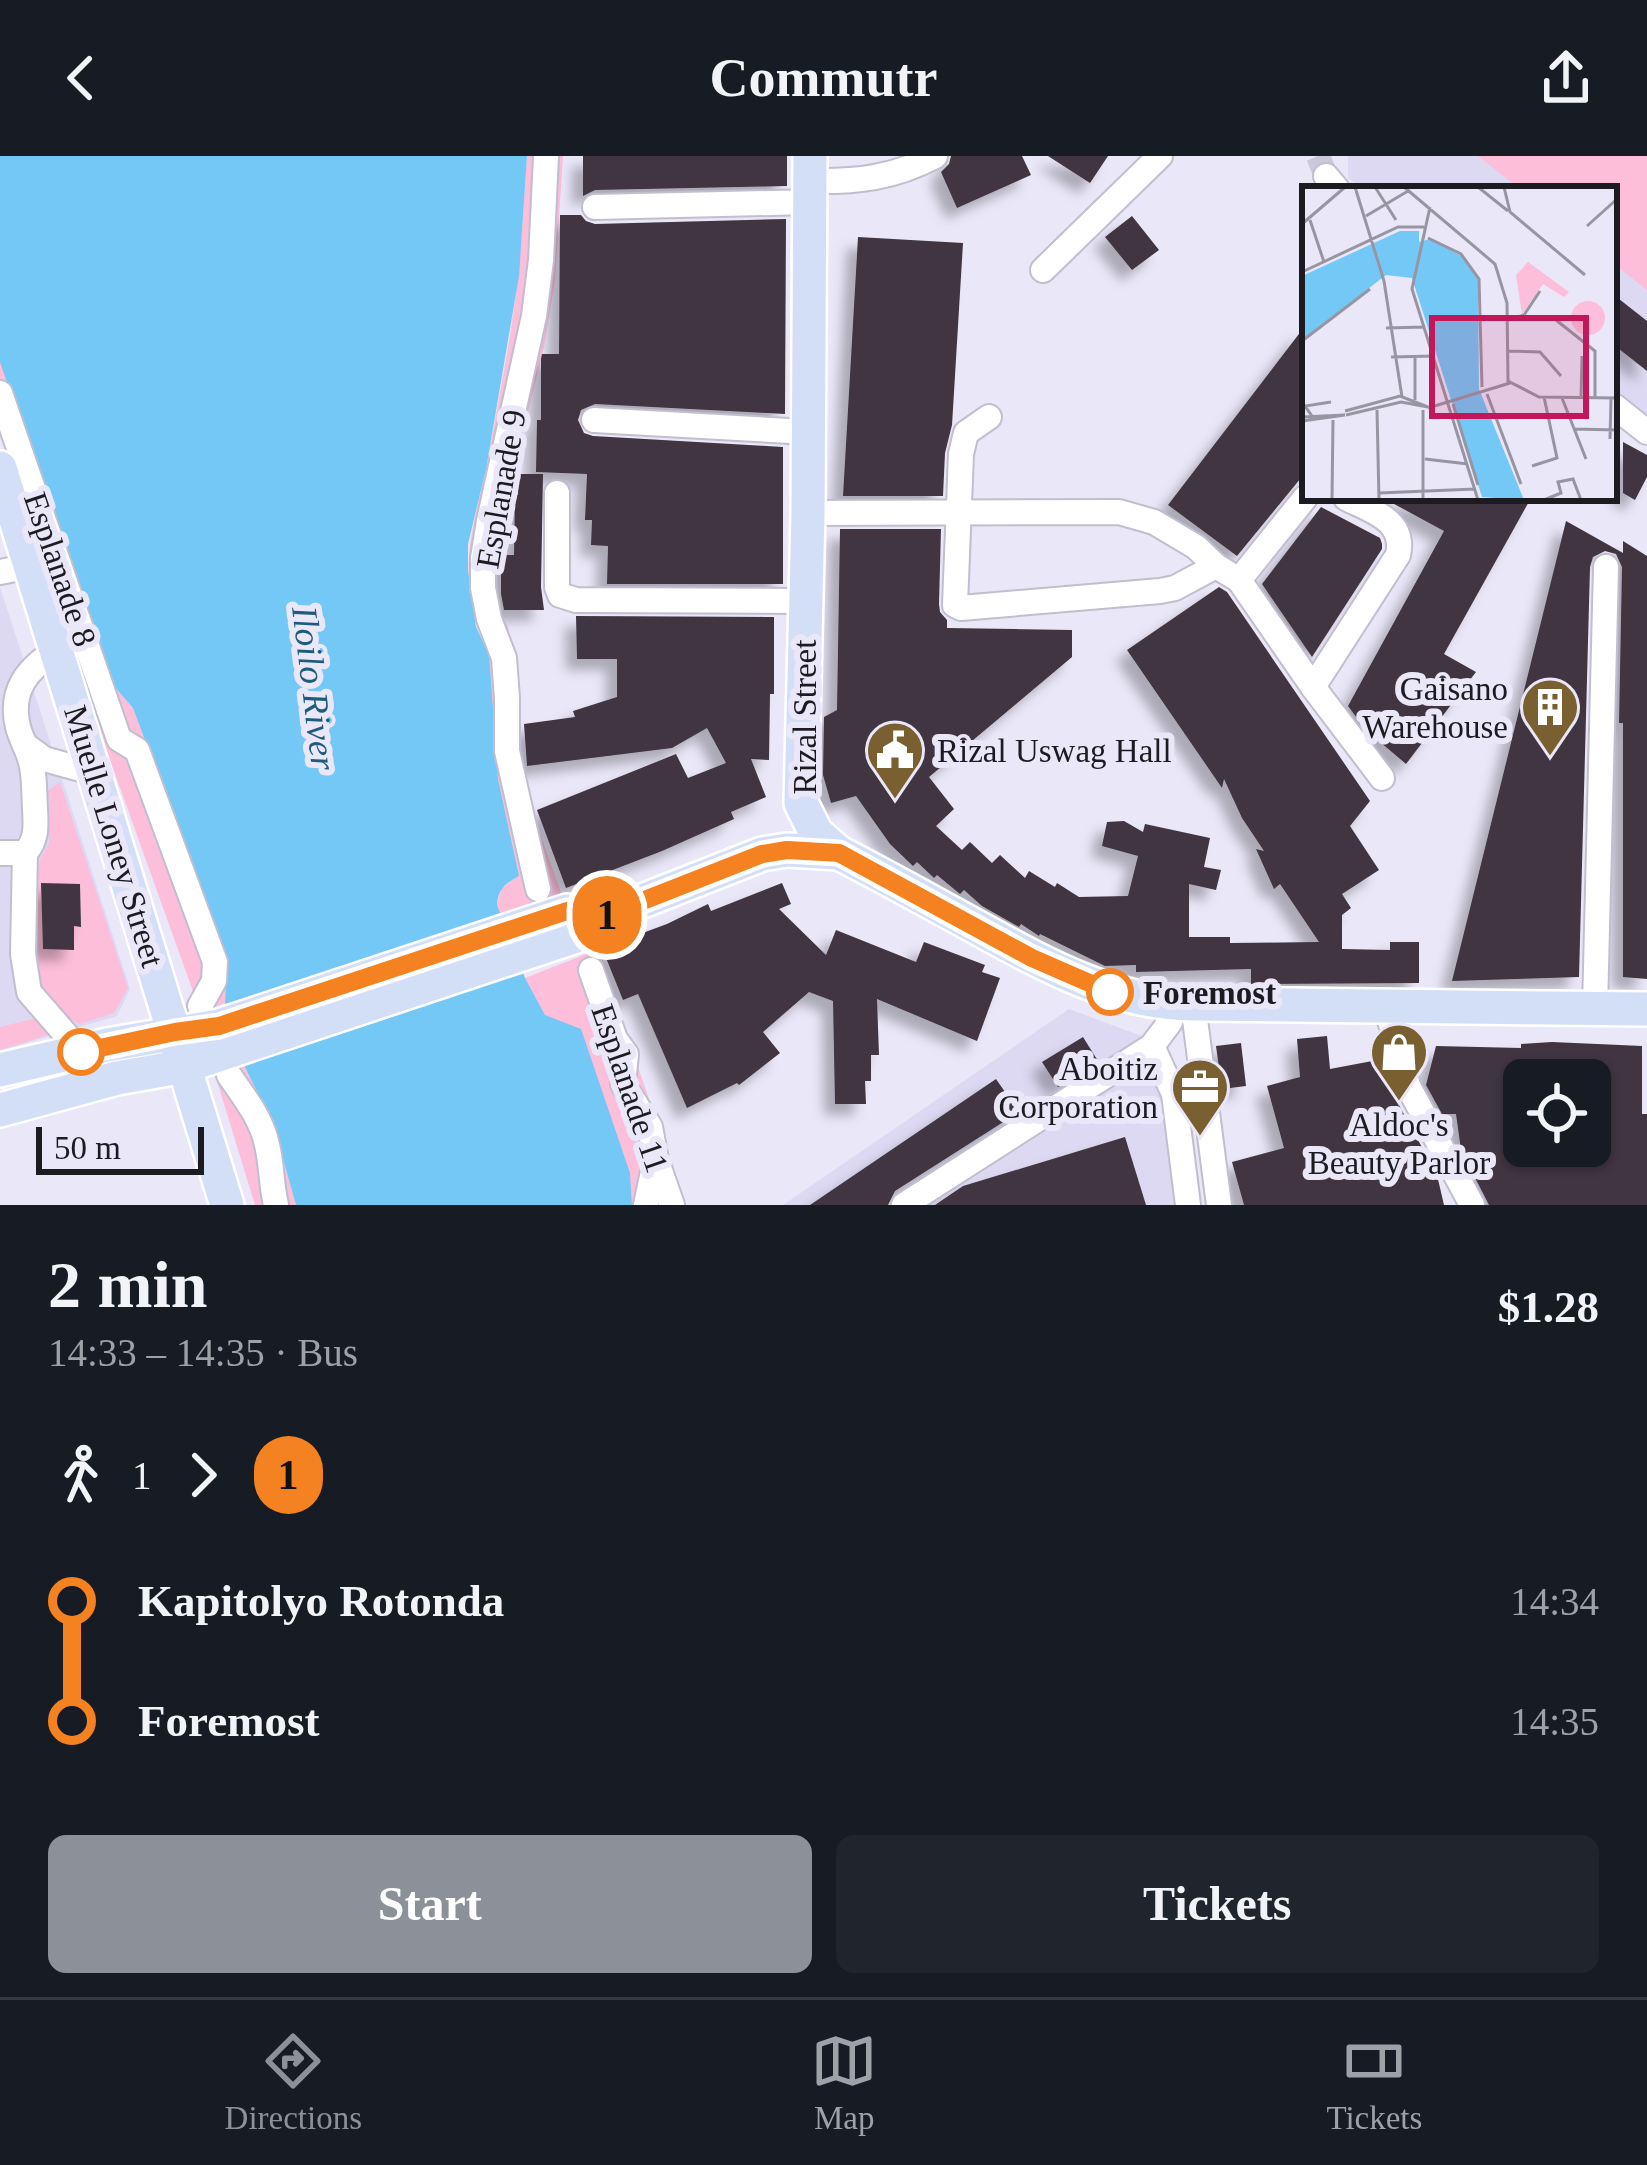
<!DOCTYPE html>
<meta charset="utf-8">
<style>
body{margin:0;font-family:Georgia,serif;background:#20242c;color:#f1f3f6;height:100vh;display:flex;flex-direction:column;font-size:45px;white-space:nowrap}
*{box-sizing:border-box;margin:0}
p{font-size:39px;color:#9ea1a6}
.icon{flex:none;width:66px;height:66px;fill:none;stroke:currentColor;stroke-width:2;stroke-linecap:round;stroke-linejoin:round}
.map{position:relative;height:1049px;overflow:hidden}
.side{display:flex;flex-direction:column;background:#171b24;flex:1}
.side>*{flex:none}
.badge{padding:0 24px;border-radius:39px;font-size:42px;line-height:78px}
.tools{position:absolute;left:1503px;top:903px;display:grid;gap:24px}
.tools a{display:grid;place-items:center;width:108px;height:108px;border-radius:18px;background:#171b24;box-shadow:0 3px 9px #0004;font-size:60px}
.scale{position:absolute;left:36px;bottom:30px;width:168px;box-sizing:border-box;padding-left:12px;border:6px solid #1c1b21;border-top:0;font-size:33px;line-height:42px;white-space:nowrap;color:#1c1b21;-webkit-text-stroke:9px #eae7f9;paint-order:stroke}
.map>.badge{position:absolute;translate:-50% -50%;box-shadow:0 0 0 6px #fff}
.legs{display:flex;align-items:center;gap:18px;height:132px;padding:0 48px;font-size:39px}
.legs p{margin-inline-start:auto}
.summary{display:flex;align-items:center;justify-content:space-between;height:204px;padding:0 48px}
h1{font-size:66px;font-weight:800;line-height:90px}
.cta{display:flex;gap:24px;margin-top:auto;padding:24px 48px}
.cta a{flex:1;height:138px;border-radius:18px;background:#8c9099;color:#fff;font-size:48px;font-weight:800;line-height:138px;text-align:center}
.cta a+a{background:#20242c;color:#f1f3f6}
ul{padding:0 48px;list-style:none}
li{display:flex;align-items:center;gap:42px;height:120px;font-size:45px}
li i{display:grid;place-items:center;width:18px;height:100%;margin:0 15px;background:currentColor}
li i::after{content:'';width:30px;height:30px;margin:-15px;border:9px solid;border-radius:50%;background:#171b24}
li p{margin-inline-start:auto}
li:first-child i{background:linear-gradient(#0000 50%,currentColor 0)}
li:last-child i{background:linear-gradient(currentColor 50%,#0000 0)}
header{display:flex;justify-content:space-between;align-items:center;height:156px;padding:0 48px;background:#171b24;font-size:54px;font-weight:800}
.dock{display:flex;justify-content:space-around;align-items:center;height:168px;border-top:3px solid #363941;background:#171b24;font-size:33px;color:#9ea1a6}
.dock a{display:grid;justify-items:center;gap:6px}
.dock .selected{color:#8c9099}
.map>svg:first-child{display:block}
.built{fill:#ddd9f2}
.green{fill:#fcbed8}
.water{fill:#74c8f5}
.building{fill:#3f3540;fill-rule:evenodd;filter:url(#shadow)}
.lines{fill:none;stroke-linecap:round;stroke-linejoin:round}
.minor-tunnel{stroke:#cbc8d9;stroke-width:24;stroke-dasharray:24 12;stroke-linecap:butt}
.minor-casing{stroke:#c0becf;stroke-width:28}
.major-casing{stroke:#fff;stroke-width:38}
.minor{stroke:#fff;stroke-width:24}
.major{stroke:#d3dff7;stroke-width:33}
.line-1-casing{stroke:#fff;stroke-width:27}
.line-1{stroke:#f58220;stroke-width:18}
.stop-1-dot{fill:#fff;stroke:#f58220;stroke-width:6}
.labels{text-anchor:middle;stroke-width:12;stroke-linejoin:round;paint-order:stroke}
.street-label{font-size:33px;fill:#1c1b21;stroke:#eae7f9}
.poi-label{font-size:33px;fill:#1c1b21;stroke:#eae7f9;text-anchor:end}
.stop-label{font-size:33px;font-weight:bold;fill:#1c1b21;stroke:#eae7f9;text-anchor:start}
.water-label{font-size:36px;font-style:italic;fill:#1d5d7b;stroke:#eae7f9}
.inset-road{fill:none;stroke:#9895a3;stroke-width:3}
.view{fill:#c2185b;fill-opacity:0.15;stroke:#c2185b;stroke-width:6}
.inset-edge{fill:none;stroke:#1c1b21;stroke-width:6}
</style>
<header><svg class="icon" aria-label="back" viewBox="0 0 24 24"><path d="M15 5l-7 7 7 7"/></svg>Commutr<svg class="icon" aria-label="share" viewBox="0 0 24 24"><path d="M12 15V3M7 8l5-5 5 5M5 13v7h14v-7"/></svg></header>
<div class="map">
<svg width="1647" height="1049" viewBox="0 0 1647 1049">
<defs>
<filter id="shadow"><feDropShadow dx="-11" dy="11" stdDeviation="6" flood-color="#0004"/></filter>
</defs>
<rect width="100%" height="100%" fill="#eae7f9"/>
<g class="built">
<polygon points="1348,0 1647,0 1647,259 1614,233 1614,33 1362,33 1348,22"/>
<polygon points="0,431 130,833 117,860 0,895"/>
<polygon points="1069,853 1155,885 1184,936 1201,1049 783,1049"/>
</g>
<g class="green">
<path d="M527 0H563L555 125 544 191 516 304 498 394 496 430 498 455 508 471 516 511 517 558 526 638 562 739 500 760 497 749 501 733 518 720 476 521 489 498C454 425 471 383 486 310 494 271 501 231 508 192 519 128 523 65 527 0Z"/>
<polygon points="1478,0 1647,0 1647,134 1614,108 1614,33 1520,33"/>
<polygon points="0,184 107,522 133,552 227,804 225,847 211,853 194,838 109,601 0,277"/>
<polygon points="60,626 128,832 114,857 79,868 50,852 39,832 37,723 40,703 49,686 48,635"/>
<polygon points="599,793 684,1049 632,1049 630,1021 525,822"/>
<polygon points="41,861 54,877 0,894 0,871"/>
<polygon points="243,907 274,971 296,1049 255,1049 213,912"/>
</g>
<path class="water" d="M0 0H527L519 120 486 313 468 388V415L476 471 489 498 498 623 519 720C505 728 498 733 497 749L525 822 545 859 581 873 630 1017 632 1049H296L274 971 243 907 225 847 227 804 133 552 107 522 0 206Z"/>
<g class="building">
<polygon points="583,0 787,0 787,30 595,34 583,40"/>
<polygon points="951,0 1022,0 1031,19 957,52 941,16 949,8"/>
<polygon points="1048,0 1108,0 1090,27"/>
<polygon points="560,59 581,59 586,65 595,68 786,63 785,258 595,248 581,254 578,264 584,277 593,280 783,291 783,428 607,428 608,390 591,389 592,364 585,364 587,318 536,316 537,264 541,264 541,203 542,198 559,198"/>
<polygon points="1132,60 1159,94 1132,114 1105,81"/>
<polygon points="858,81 963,87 952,269 945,297 943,340 843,340"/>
<polygon points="1614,139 1647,165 1647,215 1614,189"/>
<polygon points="1305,170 1305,317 1237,400 1168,349"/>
<polygon points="1623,286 1647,299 1647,321 1635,344 1623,337"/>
<polygon points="519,318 543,318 541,431 544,454 504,454 501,438 501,399 514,399 515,339 518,339"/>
<polygon points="1383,342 1531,342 1444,498 1476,516 1406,608 1366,574 1348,550 1444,375"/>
<polygon points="1321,351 1380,382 1382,388 1382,393 1312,501 1262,428"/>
<polygon points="1566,365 1623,397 1623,385 1647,400 1647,823 1623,821 1623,567 1619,567 1622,411 1616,398 1605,395 1593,401 1590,411 1579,821 1452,825"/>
<polygon points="840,373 941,373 939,448 940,456 947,464 947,472 1072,474 1072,501 929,621 954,653 936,670 962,694 970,686 992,707 1000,699 1025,722 1029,715 1055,731 1057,727 1079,741 1128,740 1138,700 1102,690 1107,666 1124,665 1143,676 1145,668 1210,682 1204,711 1221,714 1216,734 1189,728 1189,781 1230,781 1230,787 1319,786 1280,728 1274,733 1256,693 1264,695 1242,662 1224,623 1222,632 1127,494 1219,431 1227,436 1370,645 1350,670 1379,714 1342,738 1351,752 1342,759 1342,793 1390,794 1390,786 1419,786 1419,827 1251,828 1251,813 1136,816 1136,809 1105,810 1040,778 1039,780 1021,768 1019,771 982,750 964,734 960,738 937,719 934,722 917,706 913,710 890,688 856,640 831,647 823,619 824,561 837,554"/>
<polygon points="576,460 774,461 774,538 770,538 769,604 751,603 766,641 731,656 734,663 662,695 566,732 537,654 676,598 688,622 726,607 707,572 672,592 527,610 524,568 575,561 573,555 617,541 617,503 577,503"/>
<polygon points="41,727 80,728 81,771 74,770 74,794 43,793"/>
<polygon points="782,727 791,748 779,753 826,799 836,774 916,806 924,786 985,809 982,816 1000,822 977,885 877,843 879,899 871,899 871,925 865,925 866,948 835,948 833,845 809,836 763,876 780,897 739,929 737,927 687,952 638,838 623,844 602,792 667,768 708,748 711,755"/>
<polygon points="1327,880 1330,913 1383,903 1393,938 1437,1019 1444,1049 1244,1049 1232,1006 1284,992 1267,930 1300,921 1297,883"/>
<polygon points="1083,881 1098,905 1058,931 1042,906"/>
<path d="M1552 886 1642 890V958H1647V1049H1489L1461 994 1456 958H1442L1426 929 1436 890 1521 892V888ZM1524 924H1590V990H1524Z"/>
<polygon points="1241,887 1246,930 1222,933 1216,890"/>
<polygon points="996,923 1019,956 895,1035 888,1049 810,1049"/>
<polygon points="1125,981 1146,1049 935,1049 963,1030"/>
</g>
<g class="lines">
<polyline class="minor-tunnel" points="1318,0 1326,20"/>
<defs>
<g id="minor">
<polyline points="1326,20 1337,33"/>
<path d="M810 25C857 26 893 22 935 0"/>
<polyline points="595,51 811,46"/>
<polyline points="1043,114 1160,0"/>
<polyline points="0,237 119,583 137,594 215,806 214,825 200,850"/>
<polyline points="1614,250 1647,276"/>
<polyline points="989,261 966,277 961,298 955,449 961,452 1160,435 1175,432 1216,410"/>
<polyline points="594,264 807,276"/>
<polyline points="557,337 557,431 560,439 576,444 804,445"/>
<polyline points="808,357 1119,356 1154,366 1196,391 1216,410 1239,424 1313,531 1382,622"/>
<polyline points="0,416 31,410"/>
<polyline points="1239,424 1305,342"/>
<path d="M1313 531 1398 399C1406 364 1371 355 1346 342"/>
<polyline points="25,589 44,603 95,617"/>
<path d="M0 697H25C37 684 36 671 35 653 34 638 35 621 31 606 28 594 21 583 18 571 9 534 28 512 57 494"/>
<polyline points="25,697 23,798 29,836 81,896"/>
<polyline points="538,733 507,595 507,542 504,502 489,463 483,432 483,402 489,365 534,160 541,104 546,0"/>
<polyline points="591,814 615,883 626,898 623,928 650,971 656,1003 672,1049"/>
<polyline points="1193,848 1219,1049"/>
<polyline points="1386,850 1408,930 1472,1049"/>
<polyline points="1595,852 1606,411"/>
<polyline points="1152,890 1174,938 1188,1049"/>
<path d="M229 919C244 941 262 963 267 989 272 1009 271 1029 276 1049"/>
<polyline points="646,1049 655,1006"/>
<polyline points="904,1049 1152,890 1170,866 1175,848"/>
</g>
<g id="major">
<path d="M810 0 808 357 801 647 816 677 839 697C886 721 932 747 978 772 1047 810 1113 847 1193 848L1647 853"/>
<polyline points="0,312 227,1049"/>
<polyline points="0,914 107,889 219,870 567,755 594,764"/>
<polyline points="0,954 117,922 185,910 576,780 594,764 762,698 787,694 839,697"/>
</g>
</defs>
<use href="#minor" class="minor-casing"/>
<use href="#major" class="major-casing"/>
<use href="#minor" class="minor"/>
<use href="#major" class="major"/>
</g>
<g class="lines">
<defs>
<polyline id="line-1" points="81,896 175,876 219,870 567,755 594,764 762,698 787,694 839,697 1032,802 1110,836"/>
</defs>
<use href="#line-1" class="line-1-casing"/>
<use href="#line-1" class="line-1"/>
</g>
<defs>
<symbol id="building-pin" viewBox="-11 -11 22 30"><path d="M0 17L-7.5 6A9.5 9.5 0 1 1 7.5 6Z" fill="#7a6031" stroke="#eae7f9"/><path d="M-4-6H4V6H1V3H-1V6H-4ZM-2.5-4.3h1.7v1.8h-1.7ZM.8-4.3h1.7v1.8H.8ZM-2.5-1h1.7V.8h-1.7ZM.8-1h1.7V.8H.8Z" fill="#fff"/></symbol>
<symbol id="civic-pin" viewBox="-11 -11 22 30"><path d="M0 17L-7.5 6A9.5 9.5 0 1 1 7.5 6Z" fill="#7a6031" stroke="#eae7f9"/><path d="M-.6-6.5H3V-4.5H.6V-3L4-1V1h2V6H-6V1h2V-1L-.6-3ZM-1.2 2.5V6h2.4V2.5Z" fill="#fff"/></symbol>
<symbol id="shop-pin" viewBox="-11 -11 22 30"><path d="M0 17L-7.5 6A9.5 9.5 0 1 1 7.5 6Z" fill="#7a6031" stroke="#eae7f9"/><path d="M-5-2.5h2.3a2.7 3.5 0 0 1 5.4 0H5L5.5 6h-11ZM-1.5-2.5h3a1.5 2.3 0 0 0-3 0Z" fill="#fff"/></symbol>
<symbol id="office-pin" viewBox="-11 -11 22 30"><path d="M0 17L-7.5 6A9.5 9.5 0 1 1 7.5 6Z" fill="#7a6031" stroke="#eae7f9"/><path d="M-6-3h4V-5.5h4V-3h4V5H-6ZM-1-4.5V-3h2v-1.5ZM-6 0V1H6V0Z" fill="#fff"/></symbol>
</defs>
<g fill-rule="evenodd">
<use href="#building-pin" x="1517" y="518" width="66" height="90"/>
<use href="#civic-pin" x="862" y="561" width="66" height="90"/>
<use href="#shop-pin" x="1366" y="863" width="66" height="90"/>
<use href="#office-pin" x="1167" y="898" width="66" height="90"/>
</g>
<g class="stop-1-dot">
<circle cx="1110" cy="836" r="21"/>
<circle cx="81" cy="896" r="21"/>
</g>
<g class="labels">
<g class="street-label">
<text transform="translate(500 333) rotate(-80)" y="12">Esplanade 9</text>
<text transform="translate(61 413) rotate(71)" y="12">Esplanade 8</text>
<text transform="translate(804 561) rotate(-90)" y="12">Rizal Street</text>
<text transform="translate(115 680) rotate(73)" y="12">Muelle Loney Street</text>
<text transform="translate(631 932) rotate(71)" y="12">Esplanade 11</text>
</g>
<g class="poi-label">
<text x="1508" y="544">Gaisano<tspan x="1508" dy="38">Warehouse</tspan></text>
<text x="937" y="606" text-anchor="start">Rizal Uswag Hall</text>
<text x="1158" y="924">Aboitiz<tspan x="1158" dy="38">Corporation</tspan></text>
<text x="1399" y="980" text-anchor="middle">Aldoc's<tspan x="1399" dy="38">Beauty Parlor</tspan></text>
</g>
<g class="stop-label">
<text x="1143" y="848">Foremost</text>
</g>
<g class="water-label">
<text transform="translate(315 532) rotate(83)" y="13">Iloilo River</text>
</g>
</g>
<g transform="translate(1302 30)">
<rect width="315" height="315" fill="#eae7f9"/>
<path d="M226 76 267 106 262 111 241 98 220 128 214 89ZM269 132a17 17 0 1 1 34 0a17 17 0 1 1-34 0Z" fill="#fcbed8"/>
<path d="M98 45H117V56L128 53 161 71 176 94 177 203 222 314 180 311 110 92 84 89 0 154V90Z" fill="#74c8f5"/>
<path class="inset-road" d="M53 1 82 95 100 211M73 1 94 34M102 1 193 78 205 117 206 195 237 211 315 212M176 1 206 25M202 1 208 26 283 89M128 21 110 103 176 314M64 30 106 5M8 34 22 76M0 38 42 2M285 40 315 13M126 52 159 68 177 93 180 201M0 86 96 41H122M206 134 222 129 238 105M254 134 293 165V212M84 142 122 141M0 155 68 103M205 165 238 166 259 190M89 171 133 170M113 171V214M185 208 219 298M260 212 284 273M279 212 280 170M151 218 176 299M126 222 208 197M75 224 77 314M121 224V314M43 225 98 210 126 221 99 216 44 229M10 230 3 220 29 216M0 231 43 229 0 235M272 243 315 244M308 253 309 212M123 273 166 278M230 280 255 272 242 211M77 307 173 303M30 314 31 234M242 314 259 307 256 296 271 293 279 314"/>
<path class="view" d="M130 132H284V230H130Z"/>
<rect width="315" height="315" class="inset-edge"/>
</g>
</svg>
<div class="tools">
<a><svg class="icon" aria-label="locate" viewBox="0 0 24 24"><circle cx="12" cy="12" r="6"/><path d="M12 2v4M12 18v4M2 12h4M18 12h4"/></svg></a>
</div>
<div class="scale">50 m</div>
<b class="badge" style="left:607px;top:759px;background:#f58220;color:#111">1</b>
</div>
<section class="side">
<div class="summary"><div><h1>2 min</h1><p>14:33 – 14:35 · Bus</p></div><b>$1.28</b></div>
<div class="legs"><svg class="icon" aria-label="walk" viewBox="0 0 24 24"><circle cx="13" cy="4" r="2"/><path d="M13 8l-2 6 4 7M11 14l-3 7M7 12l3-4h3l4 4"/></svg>1<svg class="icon" aria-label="forward" viewBox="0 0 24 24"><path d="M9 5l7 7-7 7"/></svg><b class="badge" style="background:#f58220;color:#111">1</b></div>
<ul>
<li><i style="color:#f58220"></i><b>Kapitolyo Rotonda</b><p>14:34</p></li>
<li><i style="color:#f58220"></i><b>Foremost</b><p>14:35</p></li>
</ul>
<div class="cta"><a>Start</a><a>Tickets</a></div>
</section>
<nav class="dock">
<a class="selected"><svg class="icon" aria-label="directions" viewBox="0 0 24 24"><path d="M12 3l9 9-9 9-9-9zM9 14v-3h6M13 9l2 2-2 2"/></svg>Directions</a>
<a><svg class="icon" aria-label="map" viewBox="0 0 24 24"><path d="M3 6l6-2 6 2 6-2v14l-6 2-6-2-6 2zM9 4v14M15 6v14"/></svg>Map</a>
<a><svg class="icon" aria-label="tickets" viewBox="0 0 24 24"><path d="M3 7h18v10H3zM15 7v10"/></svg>Tickets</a>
</nav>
